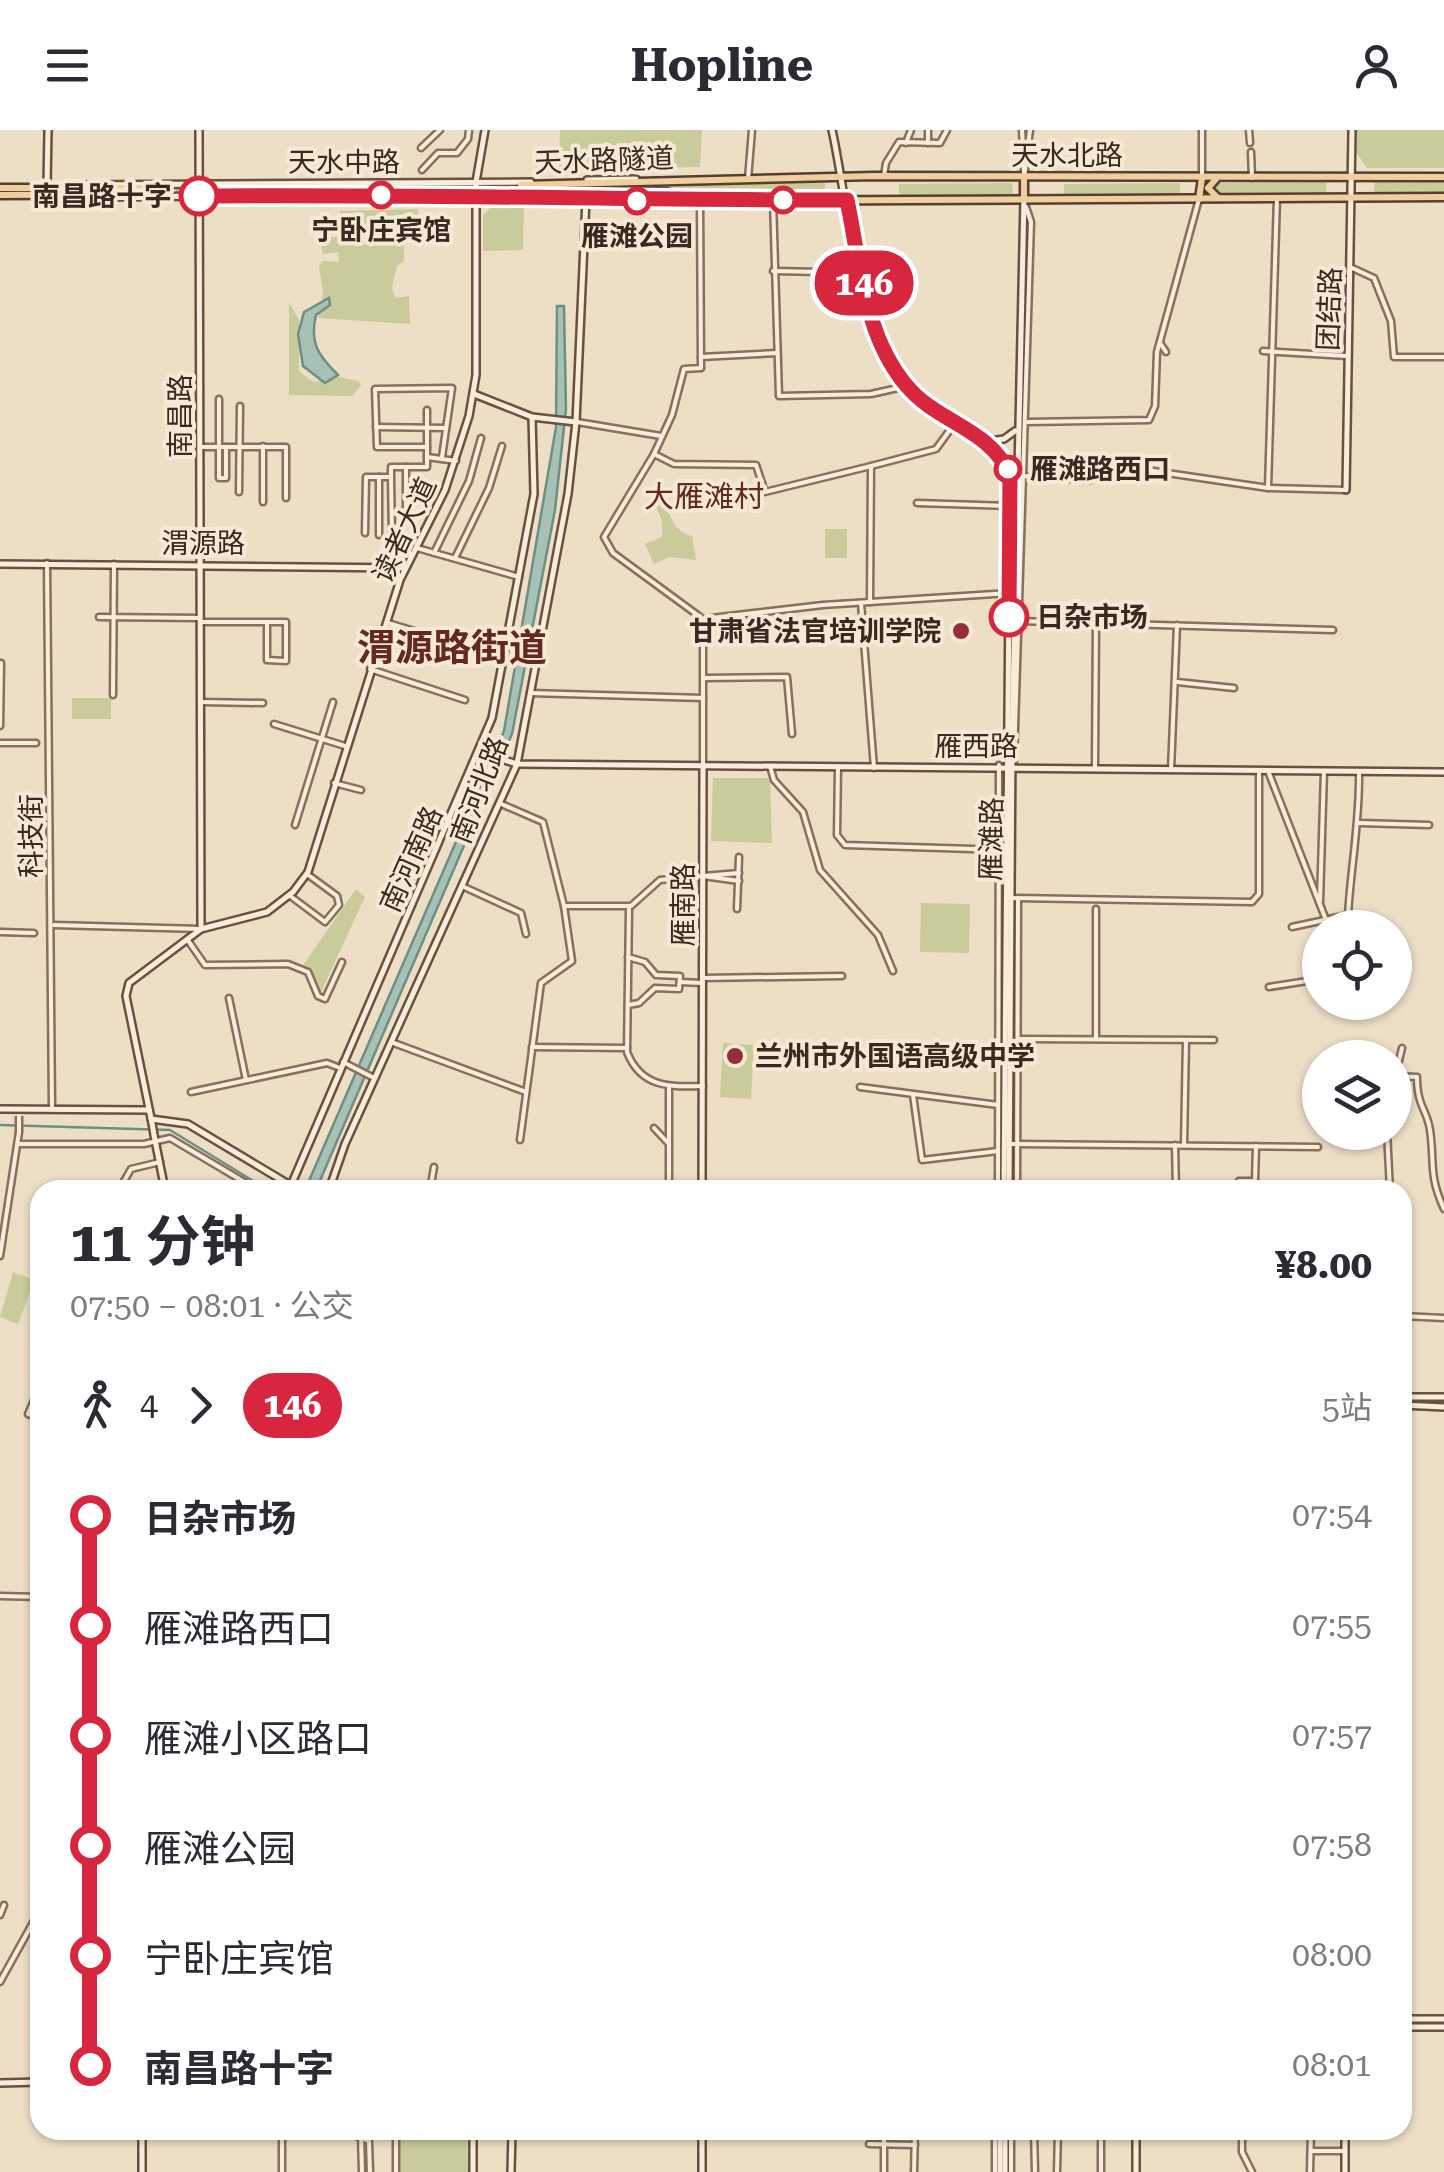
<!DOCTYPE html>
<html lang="zh">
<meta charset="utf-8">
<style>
body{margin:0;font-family:"Roboto Serif","Noto Sans SC",serif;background:#f7f7f7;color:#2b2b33;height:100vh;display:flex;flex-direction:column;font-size:38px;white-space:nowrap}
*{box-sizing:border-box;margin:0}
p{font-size:32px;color:#7c7c81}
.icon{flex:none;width:55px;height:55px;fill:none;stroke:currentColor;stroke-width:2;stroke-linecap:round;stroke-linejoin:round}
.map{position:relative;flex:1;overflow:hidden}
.panel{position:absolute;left:30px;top:1050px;width:1382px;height:960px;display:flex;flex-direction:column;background:#fff;border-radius:30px;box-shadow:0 2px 8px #0004}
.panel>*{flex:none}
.badge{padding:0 20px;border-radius:32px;font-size:35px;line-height:65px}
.fabs{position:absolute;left:1302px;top:780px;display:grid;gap:20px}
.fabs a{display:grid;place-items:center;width:110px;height:110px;border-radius:50%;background:#fff;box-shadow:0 2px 8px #0004;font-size:50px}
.map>.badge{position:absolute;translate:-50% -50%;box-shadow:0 0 0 5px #fff}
.legs{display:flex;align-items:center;gap:15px;height:110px;padding:0 40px;font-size:32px}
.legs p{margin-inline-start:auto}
.head{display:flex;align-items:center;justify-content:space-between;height:170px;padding:0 40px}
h1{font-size:55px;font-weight:700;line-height:75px}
ul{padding:0 40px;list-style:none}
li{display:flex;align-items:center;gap:35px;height:110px;font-size:38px}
li i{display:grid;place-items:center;width:15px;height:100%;margin:0 12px;background:currentColor}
li i::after{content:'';width:25px;height:25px;margin:-12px;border:8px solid;border-radius:50%;background:#fff}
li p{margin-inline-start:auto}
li:first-child i{background:linear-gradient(#0000 50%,currentColor 0)}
li:last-child i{background:linear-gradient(currentColor 50%,#0000 0)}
header{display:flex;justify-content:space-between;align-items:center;height:130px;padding:0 40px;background:#fff;font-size:45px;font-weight:700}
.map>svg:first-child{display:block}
.green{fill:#cacb9a}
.water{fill:#a8c1b7;stroke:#6e8f84;stroke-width:2.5}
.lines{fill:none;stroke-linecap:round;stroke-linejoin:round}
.stream{stroke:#6e8f84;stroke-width:2.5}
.primary-tunnel{stroke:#c9baa5;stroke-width:6;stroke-dasharray:6 3;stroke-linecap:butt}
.street-casing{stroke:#88705c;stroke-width:9}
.secondary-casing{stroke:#6a513f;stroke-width:10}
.primary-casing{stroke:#563f30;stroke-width:11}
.street{stroke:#f8ecda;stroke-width:4}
.secondary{stroke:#f8ecda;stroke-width:5}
.primary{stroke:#efcfa0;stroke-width:6}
.street-bridge-casing{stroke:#88705c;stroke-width:9;stroke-linecap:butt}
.secondary-bridge-casing{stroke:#6a513f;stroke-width:10;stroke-linecap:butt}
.street-bridge{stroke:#f8ecda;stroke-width:4}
.secondary-bridge{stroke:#f8ecda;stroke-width:5}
.line-1-casing{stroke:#fff;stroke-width:22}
.line-1{stroke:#d7263d;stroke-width:15}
.stop-1-dot{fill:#fff;stroke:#d7263d;stroke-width:5}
.poi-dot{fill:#952e38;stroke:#f5e9d6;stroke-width:4}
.labels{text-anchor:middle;stroke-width:8;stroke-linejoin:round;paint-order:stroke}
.street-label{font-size:28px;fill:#392a20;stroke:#f5e9d6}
.stop-label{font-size:28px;font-weight:bold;fill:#392a20;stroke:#f5e9d6}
.poi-label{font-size:28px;font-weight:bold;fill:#392a20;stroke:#f5e9d6;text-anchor:end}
.neighbourhood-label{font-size:30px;fill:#642820;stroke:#f5e9d6}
.district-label{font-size:38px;font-weight:bold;fill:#642820;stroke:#f5e9d6}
</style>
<header><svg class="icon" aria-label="menu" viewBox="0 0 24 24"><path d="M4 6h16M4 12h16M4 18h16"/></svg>Hopline<svg class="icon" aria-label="person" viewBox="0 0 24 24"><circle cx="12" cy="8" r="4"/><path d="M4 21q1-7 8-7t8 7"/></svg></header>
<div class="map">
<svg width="1444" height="2042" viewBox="0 0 1444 2042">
<rect width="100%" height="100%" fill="#eddec6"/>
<g class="green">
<polygon points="560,0 702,0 700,37 559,40"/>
<polygon points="1356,0 1444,0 1444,38 1367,38 1355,21"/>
<polygon points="1326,52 1326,63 1216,64 1216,53"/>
<rect x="1374" y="52" width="70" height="10"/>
<polygon points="728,53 825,53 825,63 668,58"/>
<polygon points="1012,53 1013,64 899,65 899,54"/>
<polygon points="1180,53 1180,63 1064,64 1064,54"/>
<polygon points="500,69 524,69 523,120 483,121 483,85"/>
<polygon points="418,79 418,88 404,89 404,131 397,136 392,157 395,168 409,166 410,194 318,188 323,162 319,136 323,131 339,132 338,122 323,124 319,107 339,107 340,81"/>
<polygon points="289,172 299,190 299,241 313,252 338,247 358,251 361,255 352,266 289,265"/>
<path d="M665 368C670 385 672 401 692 406L696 430 669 427 654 434 645 414 662 407V391L654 372Z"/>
<rect x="825" y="399" width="22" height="29"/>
<rect x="72" y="568" width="39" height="21"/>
<polygon points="713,648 770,648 772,713 711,711"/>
<polygon points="356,759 365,767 320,864 301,838"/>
<polygon points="921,773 970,774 969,823 920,822"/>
<polygon points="723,913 754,915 751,969 720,967"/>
<polygon points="13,1142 34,1150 18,1194 0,1187"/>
<polygon points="399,2000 467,2000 468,2042 400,2042"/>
</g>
<g class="water">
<path d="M329 168 330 175 316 185C309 214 319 226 338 245L325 253 303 236 298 204 304 182Z"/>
<polygon points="557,176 564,176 566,279 555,380 512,604 316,1060 305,1060 504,601 556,297"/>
</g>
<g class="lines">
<polyline class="stream" points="0,995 170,1000 268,1060"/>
<g class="primary-tunnel">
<polyline points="158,58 521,55"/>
<polyline points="158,64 520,60"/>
</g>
<defs>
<g id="street">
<polyline points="928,0 928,13"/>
<polyline points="1022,0 1024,43"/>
<polyline points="1202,0 1202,45"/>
<polyline points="1249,0 1250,13"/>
<polyline points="906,13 911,0"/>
<polyline points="421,18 440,0"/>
<polyline points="1251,22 1252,48"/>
<polyline points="422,40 438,23 457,23 468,9 469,0"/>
<polyline points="884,46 886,33 899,12 940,13 947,0"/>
<polyline points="1024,48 1030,0"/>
<polyline points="748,49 752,0"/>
<polyline points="700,69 701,238 684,239 672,285 654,324 604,407 613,423 703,489"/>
<polyline points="773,70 779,266 871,264 907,256"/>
<polyline points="1350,137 1374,148 1391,191 1394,227 1444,227"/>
<polyline points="773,141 821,142"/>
<polyline points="1160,213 1166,222"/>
<polyline points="1263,221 1347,226"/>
<polyline points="701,227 777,223"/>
<polyline points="219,269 219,348 226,348 226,317"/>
<polyline points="577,292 661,306"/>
<polyline points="1028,292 1149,290 1155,276 1157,222 1199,69"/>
<polyline points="376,297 446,298"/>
<polyline points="263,316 263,372"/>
<polyline points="200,317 286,317 286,368"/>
<polyline points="427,317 427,280"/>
<polyline points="654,324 674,334 756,335 765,362 871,336 870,472"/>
<polyline points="427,327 456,331"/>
<polyline points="871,336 936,319 955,293"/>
<polyline points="1023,346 1090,350 1093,332 1268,358 1346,360"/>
<polyline points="379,347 379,405"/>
<polyline points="391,347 392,404"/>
<polyline points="1268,358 1277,68"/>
<polyline points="239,362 240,276"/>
<polyline points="917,373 1010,376"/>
<polyline points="392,383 406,381 406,337"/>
<polyline points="365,403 366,347 391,347 391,337 427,337 427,317 377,317 375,259 452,258 442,327"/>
<polyline points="417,418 519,447"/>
<polyline points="434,423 469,351 481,308"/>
<polyline points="455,428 489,358 502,316"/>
<polyline points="47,433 52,979"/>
<polyline points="861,473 874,638"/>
<polyline points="99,487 200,488"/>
<polyline points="703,489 823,475 1010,463"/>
<polyline points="703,489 703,634"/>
<polyline points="1018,491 1333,500"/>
<polyline points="201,492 286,492 286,531 267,530 267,492"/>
<polyline points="388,493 503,528"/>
<polyline points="370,539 465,570"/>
<polyline points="705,548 787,547 792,604"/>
<polyline points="1177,552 1234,558"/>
<polyline points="530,563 703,568"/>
<polyline points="113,565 114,434"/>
<polyline points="201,572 263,573"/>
<polyline points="274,594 345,616"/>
<polyline points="0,596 1,533"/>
<polyline points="0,613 36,613"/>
<polyline points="1014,631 1031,92 1026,77"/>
<polyline points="770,636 774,650 803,682 820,740 878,805 893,841"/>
<polyline points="838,637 837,705 845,715 1005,720"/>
<polyline points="1095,638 1096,490"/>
<polyline points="1171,640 1177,495"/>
<polyline points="1268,641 1326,790"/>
<polyline points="334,653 361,660"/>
<polyline points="499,673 543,692 564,776 631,776 660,750 703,746"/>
<polyline points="1359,693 1429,695"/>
<polyline points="295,695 333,572"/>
<polyline points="739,751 703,746 739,743"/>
<polyline points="462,756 521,783 526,804"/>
<polyline points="289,765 325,792 339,775 337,766 307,744"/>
<polyline points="1010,768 1252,772 1259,764 1259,641"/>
<polyline points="1320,771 1324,641"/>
<path d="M629 779 627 922C641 958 670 957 703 956"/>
<polyline points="737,779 739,727"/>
<polyline points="54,795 201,799"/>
<path d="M1292 797 1348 785C1351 736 1360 690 1359 641"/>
<polyline points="1348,798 1348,785"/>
<polyline points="0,802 34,803"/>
<polyline points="187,809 205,835 288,834 308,842 318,866 325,869 342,832"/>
<polyline points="703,848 842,846"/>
<polyline points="680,852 702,853"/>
<polyline points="1269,857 1320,849"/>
<polyline points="229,868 246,950"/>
<polyline points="628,875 639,873 655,858 679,859 680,846 656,845 645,832 628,827"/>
<polyline points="1019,909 1214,910"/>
<polyline points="1096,909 1096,779"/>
<polyline points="391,912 526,962"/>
<polyline points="532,917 627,918"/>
<polyline points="343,932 374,948"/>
<path d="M1395 946 1417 947C1417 977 1427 979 1430 1000 1435 1035 1428 1043 1444 1079"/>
<polyline points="1395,947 1402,918"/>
<polyline points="860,957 998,975"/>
<polyline points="669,958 669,1014"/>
<polyline points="191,962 327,933 340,938"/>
<polyline points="913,965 922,1030 998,1021"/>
<polyline points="654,998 669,1014 669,1056"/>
<polyline points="1387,1002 1390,1060"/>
<polyline points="520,1010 541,853 572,831 564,776"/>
<polyline points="19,1014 144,1014 170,1008 246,1053"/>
<polyline points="1008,1014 1318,1017"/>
<polyline points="1175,1015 1176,1060"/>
<polyline points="1184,1015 1186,910"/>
<polyline points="1239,1051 1255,1051 1256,1016"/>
<polyline points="544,1055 702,1056"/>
<polyline points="119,1060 131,1039 160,1032"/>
<polyline points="430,1060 434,1037"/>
<polyline points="998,1060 999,635"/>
<polyline points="1017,1060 1018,770"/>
<polyline points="0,1126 19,1002"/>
<polyline points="1402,1186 1444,1188"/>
<polyline points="40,1256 28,1284 40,1289"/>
<polyline points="0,1466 40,1467"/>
<polyline points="0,1785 4,1775"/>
<polyline points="0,1852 36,1787"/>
<polyline points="282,2000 282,2042"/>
<polyline points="341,2000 369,2011 370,2042"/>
<polyline points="396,2000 396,2042"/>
<polyline points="1034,2000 1035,2042"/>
<polyline points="1242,2000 1242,2022 1252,2042"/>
<polyline points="1011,2001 1034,2001"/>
<polyline points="361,2005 362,2042"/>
<polyline points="869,2014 915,2015"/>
<polyline points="1311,2021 1345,2021"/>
<polyline points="884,2042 884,2000"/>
<polyline points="914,2042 915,2000"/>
<polyline points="995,2042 995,2000"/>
<polyline points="1011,2042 1011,2000"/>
<polyline points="1057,2042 1058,2000"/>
<polyline points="1101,2042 1101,2000"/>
<polyline points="1310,2042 1311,2000"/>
</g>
<g id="secondary">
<polyline points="199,0 201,799"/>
<path d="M832 0C849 77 855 196 907 257 939 293 990 299 1010 345L1004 1060"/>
<polyline points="587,50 636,49"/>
<polyline points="77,55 531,52"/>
<polyline points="47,56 48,0"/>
<polyline points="93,67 451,64 687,69"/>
<polyline points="474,264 532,287 576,292"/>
<polyline points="989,311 1004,309 1015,301"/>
<polyline points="1346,360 1352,0"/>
<polyline points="0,434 405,438"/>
<polyline points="479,622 517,634 1444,642"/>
<polyline points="0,979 149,980"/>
<polyline points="151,989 188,994 290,1055"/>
<polyline points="152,993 126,866 129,853 201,799 267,782 293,762 308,742 400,450 445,360 469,286 476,245 476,52 485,0"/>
<polyline points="154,1005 165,1060"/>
<polyline points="289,1060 492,588 534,364 532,287"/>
<polyline points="329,1060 345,1014 517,634 568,364 576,292 586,69"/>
<polyline points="702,1060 703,636"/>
<polyline points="1009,1060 1012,613 1024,68"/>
<polyline points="1402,1267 1444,1267"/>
<polyline points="1402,1275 1444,1277"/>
<polyline points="1402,1889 1444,1889"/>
<polyline points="1402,1897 1444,1897"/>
<polyline points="0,1953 40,1952"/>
<polyline points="1345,2000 1345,2042"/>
<polyline points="142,2042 142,2000"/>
<polyline points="473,2042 473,2000"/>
<polyline points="511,2042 512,2000"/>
<polyline points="702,2042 702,2000"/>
<polyline points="1000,2042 1000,2000"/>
<polyline points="1005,2042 1005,2000"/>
<polyline points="1136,2042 1136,2000"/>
</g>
<g id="primary">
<polyline points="1216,49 1208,58 1218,68"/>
<polyline points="521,55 874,46 1444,47"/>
<polyline points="0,58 158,58"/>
<polyline points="520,60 666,62 690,69 730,71 1444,67"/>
<polyline points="0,65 158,64"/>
<polyline points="1024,68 1024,48"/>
<polyline points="1199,69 1202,48"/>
</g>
</defs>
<use href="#street" class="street-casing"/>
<use href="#secondary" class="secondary-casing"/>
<use href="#primary" class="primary-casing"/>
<use href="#street" class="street"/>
<use href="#secondary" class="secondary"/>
<use href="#primary" class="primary"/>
<defs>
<polyline id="street-bridge" points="19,986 19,1002"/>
<polyline id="secondary-bridge" points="152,993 154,1005"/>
</defs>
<use href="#street-bridge" class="street-bridge-casing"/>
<use href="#secondary-bridge" class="secondary-bridge-casing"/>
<use href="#street-bridge" class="street-bridge"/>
<use href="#secondary-bridge" class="secondary-bridge"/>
</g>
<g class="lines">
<defs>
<path id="line-1" d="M199 66C415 64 631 70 847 70 860 132 864 205 906 255 937 293 990 298 1010 345L1009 487"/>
</defs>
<use href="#line-1" class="line-1-casing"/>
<use href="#line-1" class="line-1"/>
</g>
<g class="stop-1-dot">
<circle cx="381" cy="65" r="12"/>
<circle cx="199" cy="66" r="18"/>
<circle cx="783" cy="70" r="12"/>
<circle cx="637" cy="71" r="12"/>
<circle cx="1008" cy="339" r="12"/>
<circle cx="1009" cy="487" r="18"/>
</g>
<g class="poi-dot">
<circle cx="961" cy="501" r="10"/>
<circle cx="735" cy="926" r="10"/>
</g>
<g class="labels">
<g class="street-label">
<text x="1067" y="35">天水北路</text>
<text transform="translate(604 30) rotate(-2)" y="10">天水路隧道</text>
<text x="344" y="42">天水中路</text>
<text transform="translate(1329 179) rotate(-88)" y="10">团结路</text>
<text transform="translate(180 286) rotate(-90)" y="10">南昌路</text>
<text transform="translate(404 400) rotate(-65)" y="10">读者大道</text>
<text x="203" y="423">渭源路</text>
<text x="976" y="626">雁西路</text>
<text transform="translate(479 660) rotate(-69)" y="10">南河北路</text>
<text transform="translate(31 706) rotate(-90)" y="10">科技街</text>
<text transform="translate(991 709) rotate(-89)" y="10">雁滩路</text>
<text transform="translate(411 729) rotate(-66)" y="10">南河南路</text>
<text transform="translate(683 775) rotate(-90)" y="10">雁南路</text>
</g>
<g class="stop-label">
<text x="172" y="76" text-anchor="end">南昌路十字</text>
<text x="381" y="110">宁卧庄宾馆</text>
<text x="637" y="116">雁滩公园</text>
<text x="1030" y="349" text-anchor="start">雁滩路西口</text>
<text x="1036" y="497" text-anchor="start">日杂市场</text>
</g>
<g class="poi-label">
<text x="941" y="511">甘肃省法官培训学院</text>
<text x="755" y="936" text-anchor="start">兰州市外国语高级中学</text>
</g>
<g class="neighbourhood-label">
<text x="704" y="377">大雁滩村</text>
</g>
<g class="district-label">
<text x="452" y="531">渭源路街道</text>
</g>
</g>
</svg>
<div class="fabs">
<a><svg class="icon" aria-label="locate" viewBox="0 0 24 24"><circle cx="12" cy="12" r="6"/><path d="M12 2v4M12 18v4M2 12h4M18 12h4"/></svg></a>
<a><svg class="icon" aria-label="layers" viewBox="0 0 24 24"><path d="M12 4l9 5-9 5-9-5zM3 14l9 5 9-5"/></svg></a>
</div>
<b class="badge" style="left:864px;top:153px;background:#d7263d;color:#fff">146</b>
<section class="panel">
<div class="head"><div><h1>11 分钟</h1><p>07:50 – 08:01 · 公交</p></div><b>¥8.00</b></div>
<div class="legs"><svg class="icon" aria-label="walk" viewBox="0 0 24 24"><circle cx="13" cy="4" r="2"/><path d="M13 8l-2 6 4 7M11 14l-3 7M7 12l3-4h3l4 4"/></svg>4<svg class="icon" aria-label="forward" viewBox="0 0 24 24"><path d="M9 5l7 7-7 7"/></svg><b class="badge" style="background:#d7263d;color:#fff">146</b><p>5站</p></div>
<ul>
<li><i style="color:#d7263d"></i><b>日杂市场</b><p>07:54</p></li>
<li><i style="color:#d7263d"></i><span>雁滩路西口</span><p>07:55</p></li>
<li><i style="color:#d7263d"></i><span>雁滩小区路口</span><p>07:57</p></li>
<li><i style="color:#d7263d"></i><span>雁滩公园</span><p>07:58</p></li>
<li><i style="color:#d7263d"></i><span>宁卧庄宾馆</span><p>08:00</p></li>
<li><i style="color:#d7263d"></i><b>南昌路十字</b><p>08:01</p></li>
</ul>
</section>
</div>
